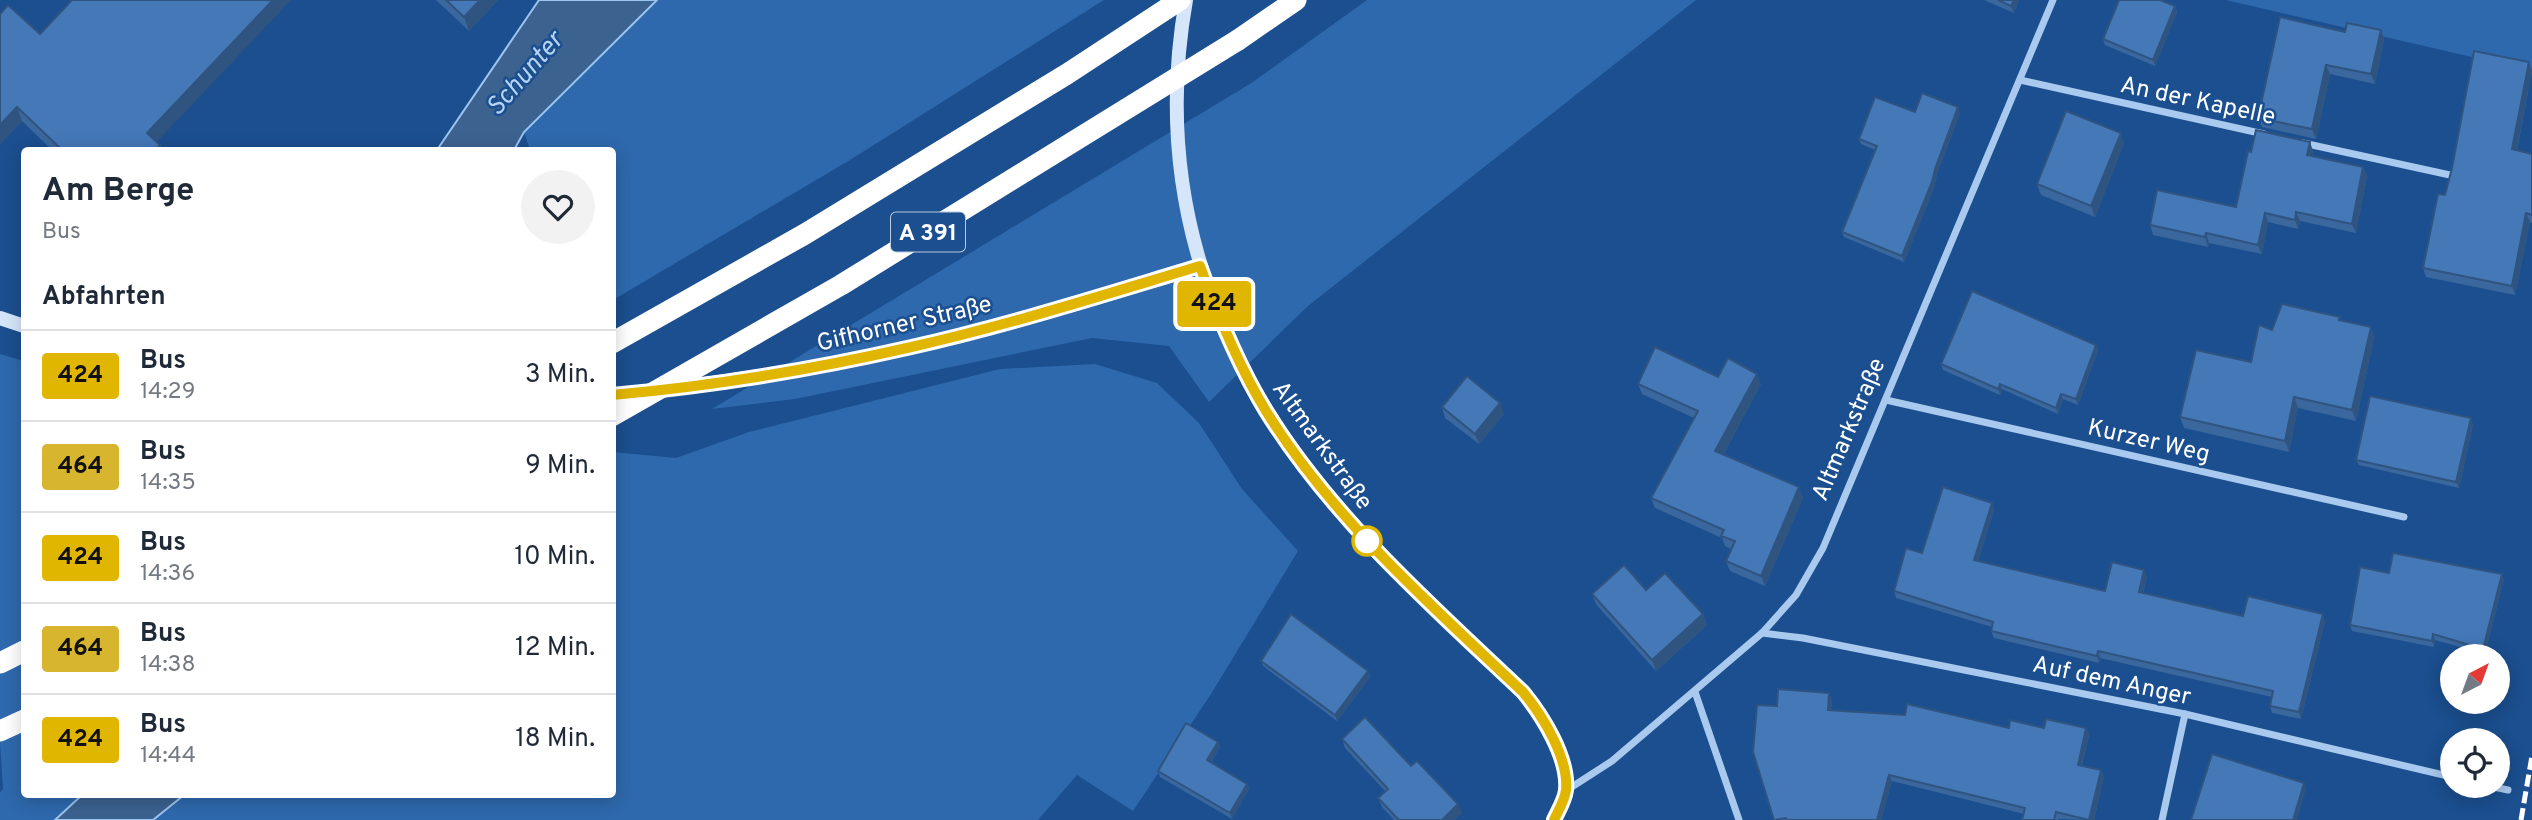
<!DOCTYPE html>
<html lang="de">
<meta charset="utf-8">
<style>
body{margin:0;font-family:Overpass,sans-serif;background:#f2f2f3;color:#1f2937;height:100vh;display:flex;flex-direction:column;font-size:26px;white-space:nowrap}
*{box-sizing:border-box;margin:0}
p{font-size:23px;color:#747a83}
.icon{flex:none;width:38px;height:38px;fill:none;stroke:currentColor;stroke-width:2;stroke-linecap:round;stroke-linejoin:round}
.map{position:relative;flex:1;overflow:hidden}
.panel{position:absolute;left:21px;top:147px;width:595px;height:651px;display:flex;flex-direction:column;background:#fff;border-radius:7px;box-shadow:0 4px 18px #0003}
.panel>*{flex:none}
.badge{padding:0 14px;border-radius:5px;font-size:24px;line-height:46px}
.needle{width:46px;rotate:41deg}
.buttons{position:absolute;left:2440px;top:644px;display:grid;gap:14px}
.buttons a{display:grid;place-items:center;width:70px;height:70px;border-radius:50%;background:#fff;box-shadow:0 4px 18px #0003;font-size:35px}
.map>.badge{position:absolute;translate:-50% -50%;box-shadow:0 0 0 4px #fff}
h2{padding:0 21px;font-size:26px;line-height:63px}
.round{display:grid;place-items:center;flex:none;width:74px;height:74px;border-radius:37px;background:#f2f2f3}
.headline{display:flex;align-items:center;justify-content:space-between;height:119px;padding:0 21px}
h1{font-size:33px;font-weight:700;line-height:52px}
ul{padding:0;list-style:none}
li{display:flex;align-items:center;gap:21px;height:91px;padding:0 21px;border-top:2px solid #e0e1e3}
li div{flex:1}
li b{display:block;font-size:26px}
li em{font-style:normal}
li .badge{min-width:77px;font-weight:700;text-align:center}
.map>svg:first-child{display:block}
.green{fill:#2e69ad}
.water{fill:#3c6290;stroke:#9cc4f0;stroke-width:2}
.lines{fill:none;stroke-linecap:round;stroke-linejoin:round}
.minor{stroke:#a9c9ee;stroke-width:7}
.secondary{stroke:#d6e6fa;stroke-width:14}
.motorway{stroke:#fff;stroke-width:21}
.rail{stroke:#fff;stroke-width:5;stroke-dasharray:12 5;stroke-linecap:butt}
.motorway-bridge{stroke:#fff;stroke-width:21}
.wall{fill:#3a679d}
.shaded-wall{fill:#305480}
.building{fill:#4478b7;stroke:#305480;stroke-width:2}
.line-casing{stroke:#fff;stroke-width:16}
.line{stroke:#e1b600;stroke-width:10}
.stop-dot{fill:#fff;stroke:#e1b600;stroke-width:3.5}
.labels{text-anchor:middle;stroke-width:5;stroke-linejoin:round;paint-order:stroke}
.shield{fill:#1b4f8f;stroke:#bbcadd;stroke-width:2}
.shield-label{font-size:23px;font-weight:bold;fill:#fff}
.street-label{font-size:24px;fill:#fff;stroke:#1b4f8f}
.water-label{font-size:26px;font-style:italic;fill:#b5d3f5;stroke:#1b4f8f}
</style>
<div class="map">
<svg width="2532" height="820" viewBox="0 0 2532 820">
<rect width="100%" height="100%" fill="#1b4f8f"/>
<g class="green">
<polygon points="657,0 1104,0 850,160 613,300 612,150 530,150 524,132"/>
<polygon points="1367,0 1696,0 1308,306 1209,402 1169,346 1092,338 795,399 712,409 1253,82"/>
<polygon points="2226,0 2532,0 2532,71"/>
<polygon points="0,354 24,361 24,794 83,795 55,820 0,820 0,792 3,789 0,743"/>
<polygon points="1095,364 1157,383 1199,423 1242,489 1298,551 1211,694 1133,811 1077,775 1038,820 153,820 184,795 612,794 613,452 676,458 749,432 1000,369"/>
</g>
<g class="water">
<polygon points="539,0 657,0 524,132 514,150 437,150"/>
<polygon points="83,794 184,794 184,795 153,820 55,820"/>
</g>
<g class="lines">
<g class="minor">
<polyline points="2020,80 2264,134"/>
<polyline points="2303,143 2450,175"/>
<polyline points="1886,400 2404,517"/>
<polyline points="1762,633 1803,638 2185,714 2452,777"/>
<polyline points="1695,692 1739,820"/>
<polyline points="2489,786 2508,790"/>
<polyline points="1567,790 1612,761 1762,633 1796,595 1823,548 2053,0"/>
<polyline points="2162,820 2185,714"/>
</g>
<g class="secondary">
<path d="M1186 0C1149 209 1226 389 1367 541 1416 594 1471 642 1523 692 1542 715 1570 758 1566 790 1565 800 1558 811 1553 820"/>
<polyline points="0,318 24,326"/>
<path d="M612 395C712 385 810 370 907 348 1006 326 1103 294 1200 266"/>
</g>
<g class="motorway">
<polyline points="1238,40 1296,0"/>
<polyline points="612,343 805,234 1067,74 1180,0"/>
<polyline points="0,663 24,651"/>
</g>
<polyline class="rail" points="2521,820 2532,756"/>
<g class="motorway-bridge">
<polyline points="612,416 841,285 1238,40"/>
<polyline points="0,731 24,720"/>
</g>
</g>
<g class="wall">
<polygon points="436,0 498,0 469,31"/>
<polygon points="1984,0 2019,0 2014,13"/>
<polygon points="2175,6 2177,12 2155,66 2105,45 2103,39"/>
<polygon points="2381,30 2384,39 2375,84 2330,74 2316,139 2262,127 2258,118 2345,32"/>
<polygon points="40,34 160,145 162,150 52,150 22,121 0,144"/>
<polygon points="2529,62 2532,71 2517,151 2532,154 2532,223 2530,222 2515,295 2426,277 2423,268 2445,195"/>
<polygon points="1915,112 1960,113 1937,174 1934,188 1904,262 1844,237 1842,232 1875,150 1861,144 1859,139"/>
<polygon points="2124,143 2095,217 2041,195 2037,184"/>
<polygon points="2313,151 2312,156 2363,167 2367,176 2356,233 2300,221 2298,229 2268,222 2262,254 2209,243 2208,247 2153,235 2150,225 2236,207 2251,152"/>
<polygon points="2342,321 2371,327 2374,338 2356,421 2298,408 2289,452 2184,428 2180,417 2251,362 2272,330"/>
<polygon points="2096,345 2098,350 2078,405 2063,399 2058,414 2002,389 2000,395 1943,370 1941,364"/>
<polygon points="1718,377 1761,384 1723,455 1803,498 1765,586 1730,571 1726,561 1731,549 1725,546 1722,538 1655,508 1651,498 1694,418 1642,394 1638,384"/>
<polygon points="1442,407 1504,414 1479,444 1445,418"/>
<polygon points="2473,424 2459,488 2359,465 2356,460"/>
<polygon points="1992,503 1994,510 1978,561 2105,591 2147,577 2143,593 2243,616 2325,621 2301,719 2272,713 2270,706 2272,697 2100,658 2099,663 1994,638 1991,631 1992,627 1896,598 1894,591 1922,553"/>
<polygon points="2389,573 2504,579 2485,654 2435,640 2434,647 2352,631 2350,625"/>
<polygon points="1646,590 1703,614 1707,625 1656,671 1596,604 1592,594"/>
<polygon points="1261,661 1368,671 1370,677 1337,721 1263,666"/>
<polygon points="1829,693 1832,700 1831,710 2009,728 2086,728 2089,735 2082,765 2101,770 2104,777 2094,820 2059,819 2058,820 2022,820 2024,814 1892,781 1881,820 1774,820 1777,706"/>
<polygon points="1342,739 1411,766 1462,813 1454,820 1394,820 1382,807 1378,798 1385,791 1345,748"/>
<polygon points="1218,742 1220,747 1211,763 1247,784 1249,789 1232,819 1160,777 1158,771"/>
</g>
<g class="shaded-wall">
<polygon points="273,0 291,0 152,147 147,133"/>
<polygon points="480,0 498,0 469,31 464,17"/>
<polygon points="2014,0 2019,0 2014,13 2011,6"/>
<polygon points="2175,6 2177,12 2155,66 2153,60"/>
<polygon points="2381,30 2384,39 2375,84 2371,74"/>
<polygon points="2529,62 2532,71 2515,159 2512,149"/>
<polygon points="2326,65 2330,74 2316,139 2312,129"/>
<polygon points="17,107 22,121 0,144 0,125"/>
<polygon points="1958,107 1960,113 1937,174 1934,188 1904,262 1902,256"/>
<polygon points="2121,133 2124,143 2095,217 2091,206"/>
<polygon points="2310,142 2313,151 2310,164 2307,155"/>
<polygon points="2363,167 2367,176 2356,233 2352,224"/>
<polygon points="2296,212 2300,221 2298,229 2295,220"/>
<polygon points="2265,213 2268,222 2262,254 2258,245"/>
<polygon points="2526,213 2530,222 2515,295 2512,286"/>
<polygon points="2206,233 2209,243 2208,247 2205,237"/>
<polygon points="2371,327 2374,338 2356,421 2352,410"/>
<polygon points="2096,345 2098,350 2078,405 2076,399"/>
<polygon points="1757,374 1761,384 1719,462 1715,451"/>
<polygon points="2000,384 2002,389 2000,395 1998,389"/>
<polygon points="2061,394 2063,399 2058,414 2056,408"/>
<polygon points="2294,397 2298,408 2289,452 2285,441"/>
<polygon points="1500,403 1504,414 1479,444 1475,434"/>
<polygon points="2471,418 2473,424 2459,488 2456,482"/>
<polygon points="1799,487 1803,498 1765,586 1761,576"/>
<polygon points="1992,503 1994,510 1976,567 1974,560"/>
<polygon points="2144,570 2147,577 2141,599 2139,592"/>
<polygon points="2502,574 2504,579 2485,654 2483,649"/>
<polygon points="1703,614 1707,625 1656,671 1652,660"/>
<polygon points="2323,614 2325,621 2301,719 2299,712"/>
<polygon points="2433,634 2435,640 2434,647 2432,641"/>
<polygon points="2098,651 2100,658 2099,663 2097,656"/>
<polygon points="1368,671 1370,677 1337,721 1335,715"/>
<polygon points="1829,693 1832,700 1830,716 1828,710"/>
<polygon points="2086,728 2089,735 2080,771 2078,765"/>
<polygon points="1218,742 1220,747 1209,766 1207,760"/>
<polygon points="2101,770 2104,777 2094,820 2089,820"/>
<polygon points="1889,775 1892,781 1881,820 1877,820"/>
<polygon points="2304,783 2306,789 2297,820 2293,820"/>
<polygon points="1247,784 1249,789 1232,819 1230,813"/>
<polygon points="1458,804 1462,813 1454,820 1442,820"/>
</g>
<g class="building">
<polygon points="72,0 273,0 147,133 160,145 155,150 62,150 17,107 0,125 0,14 8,5 40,34"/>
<polygon points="446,0 480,0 464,17"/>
<polygon points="1998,0 2014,0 2011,6"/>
<polygon points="2119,0 2160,0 2175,6 2153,60 2103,39"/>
<polygon points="2280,17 2345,32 2347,23 2381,30 2371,74 2326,65 2312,129 2258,118"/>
<polygon points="2474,51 2529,62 2512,149 2532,154 2532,215 2526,213 2512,286 2423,268 2438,194 2445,195 2452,168"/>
<polygon points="1922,93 1958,107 1935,169 1932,182 1902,256 1842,232 1877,146 1859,139 1875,97 1915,112"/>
<polygon points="2066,111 2121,133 2091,206 2037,184"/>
<polygon points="2256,130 2310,142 2307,155 2363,167 2352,224 2296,212 2295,220 2265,213 2258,245 2206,233 2205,237 2150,225 2157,190 2236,207 2248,151 2251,152"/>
<polygon points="1972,291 2096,345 2076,399 2061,394 2056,408 2000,384 1998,389 1941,364"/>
<polygon points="2282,304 2340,317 2339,320 2371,327 2352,410 2294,397 2285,441 2180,417 2196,350 2251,362 2259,325 2272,330"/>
<polygon points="1655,347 1718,377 1728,358 1757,374 1715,451 1799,487 1761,576 1726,561 1735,541 1721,536 1724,530 1651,498 1698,411 1638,384"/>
<polygon points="1467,376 1500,403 1475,434 1442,407"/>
<polygon points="2370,396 2471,418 2456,482 2356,460"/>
<polygon points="1943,487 1992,503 1974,560 2105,591 2112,562 2144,570 2139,592 2243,616 2248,596 2323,614 2299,712 2270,706 2273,691 2098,651 2097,656 1991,631 1993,622 1894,591 1906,548 1922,553"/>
<polygon points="2393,553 2502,574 2483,649 2433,634 2432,641 2350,625 2360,567 2389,573"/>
<polygon points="1624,565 1646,590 1665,573 1703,614 1652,660 1592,594"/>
<polygon points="1291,614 1368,671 1335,715 1261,661"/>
<polygon points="1778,689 1829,693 1828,710 1905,715 1907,704 2009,728 2010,720 2044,728 2046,719 2086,728 2078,765 2101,770 2089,820 2056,812 2054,820 2022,820 2025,808 1889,775 1877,820 1787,820 1786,818 1774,820 1753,752 1757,705 1777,706"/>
<polygon points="1365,717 1411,766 1417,761 1458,804 1442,820 1399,820 1378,798 1388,789 1342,739"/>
<polygon points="1186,723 1218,742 1207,760 1247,784 1230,813 1158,771"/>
<polygon points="2212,754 2304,783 2293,820 2191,820"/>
</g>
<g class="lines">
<defs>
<path id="line" d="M612 395C712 386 810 370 907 348 1006 326 1103 295 1200 266 1218 316 1238 365 1266 411 1333 519 1431 605 1523 692 1542 715 1569 758 1566 790 1565 800 1558 811 1554 820"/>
</defs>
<use href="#line" class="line-casing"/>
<use href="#line" class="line"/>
</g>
<circle class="stop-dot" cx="1367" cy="541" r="14"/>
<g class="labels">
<rect class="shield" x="891" y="212.5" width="74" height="39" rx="5"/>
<g class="shield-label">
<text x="928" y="240">A 391</text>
</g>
<g class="street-label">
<text transform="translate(2198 100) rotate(12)" y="8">An der Kapelle</text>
<text transform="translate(904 323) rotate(-13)" y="8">Gifhorner Straße</text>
<text transform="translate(1848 429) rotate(-67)" y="8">Altmarkstraße</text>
<text transform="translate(2149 440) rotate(13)" y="8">Kurzer Weg</text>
<text transform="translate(1323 445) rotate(54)" y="8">Altmarkstraße</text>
<text transform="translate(2112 680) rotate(12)" y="8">Auf dem Anger</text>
</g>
<g class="water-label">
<text transform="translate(524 73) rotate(-49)" y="9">Schunter</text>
</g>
</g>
</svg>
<div class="buttons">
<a><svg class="needle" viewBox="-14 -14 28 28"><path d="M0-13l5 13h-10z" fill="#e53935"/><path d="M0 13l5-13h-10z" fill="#747a83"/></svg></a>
<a><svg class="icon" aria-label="locate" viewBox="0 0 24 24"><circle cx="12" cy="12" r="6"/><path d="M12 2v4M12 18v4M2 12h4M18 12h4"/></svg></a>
</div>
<b class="badge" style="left:1214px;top:304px;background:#e1b600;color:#111">424</b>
<section class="panel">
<div class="headline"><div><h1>Am Berge</h1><p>Bus</p></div><a class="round"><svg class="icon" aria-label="heart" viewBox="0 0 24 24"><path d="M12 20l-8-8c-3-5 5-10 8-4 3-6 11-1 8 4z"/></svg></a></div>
<h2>Abfahrten</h2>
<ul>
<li><span class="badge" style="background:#e1b600;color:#111">424</span><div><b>Bus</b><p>14:29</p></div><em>3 Min.</em></li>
<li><span class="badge" style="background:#d7b52e;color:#111">464</span><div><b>Bus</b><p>14:35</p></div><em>9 Min.</em></li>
<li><span class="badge" style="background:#e1b600;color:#111">424</span><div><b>Bus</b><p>14:36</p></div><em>10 Min.</em></li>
<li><span class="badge" style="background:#d7b52e;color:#111">464</span><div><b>Bus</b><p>14:38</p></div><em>12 Min.</em></li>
<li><span class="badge" style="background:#e1b600;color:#111">424</span><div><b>Bus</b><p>14:44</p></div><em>18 Min.</em></li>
</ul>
</section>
</div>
